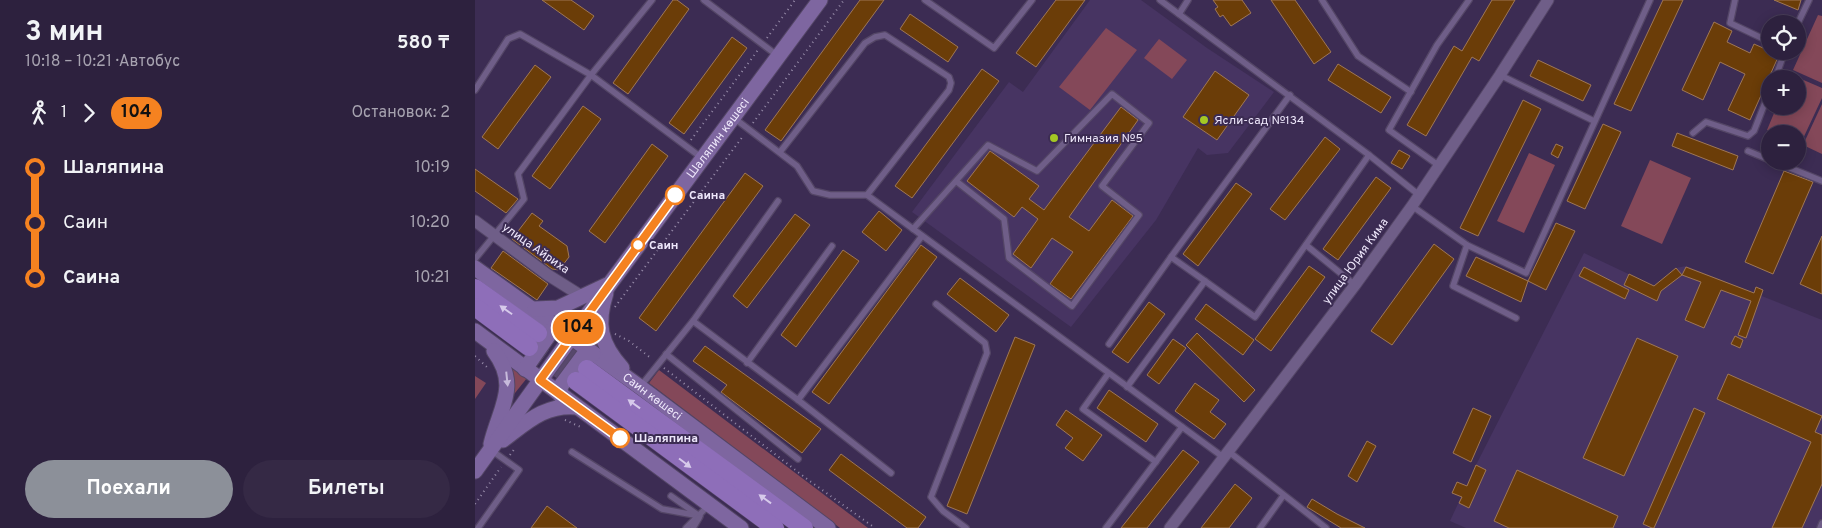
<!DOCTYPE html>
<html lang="ru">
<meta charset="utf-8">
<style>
body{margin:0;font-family:Overpass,sans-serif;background:#352945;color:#f1f3f6;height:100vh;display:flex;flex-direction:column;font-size:19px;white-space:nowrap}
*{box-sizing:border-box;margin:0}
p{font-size:16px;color:#a7a3b0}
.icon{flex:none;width:28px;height:28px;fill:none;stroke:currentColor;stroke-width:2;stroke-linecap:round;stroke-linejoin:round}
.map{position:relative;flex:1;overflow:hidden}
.sheet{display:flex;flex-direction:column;background:#2d213e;width:475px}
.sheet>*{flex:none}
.badge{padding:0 10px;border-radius:16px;font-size:18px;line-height:32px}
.buttons{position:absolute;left:1286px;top:15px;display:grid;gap:10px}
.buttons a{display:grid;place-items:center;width:45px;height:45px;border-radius:50%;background:#2d213e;box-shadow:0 2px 12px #0003,0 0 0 1px #483e58;font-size:25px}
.map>.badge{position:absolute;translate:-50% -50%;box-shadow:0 0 0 2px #fff}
.legs{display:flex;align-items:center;gap:8px;height:55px;padding:0 25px;font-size:16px}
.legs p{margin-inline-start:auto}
.head{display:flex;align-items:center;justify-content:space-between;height:85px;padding:0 25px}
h1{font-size:28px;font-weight:700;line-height:38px}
.cta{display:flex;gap:10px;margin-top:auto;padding:10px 25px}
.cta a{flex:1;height:58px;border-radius:30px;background:#8c9099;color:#fff;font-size:20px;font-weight:700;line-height:58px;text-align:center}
.cta a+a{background:#352945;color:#f1f3f6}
ul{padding:0 25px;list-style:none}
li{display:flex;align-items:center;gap:18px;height:55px;font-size:19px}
li i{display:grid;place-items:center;width:8px;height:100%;margin:0 6px;background:currentColor}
li i::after{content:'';width:12px;height:12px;margin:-6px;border:4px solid;border-radius:50%;background:#2d213e}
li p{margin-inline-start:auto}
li:first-child i{background:linear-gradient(#0000 50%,currentColor 0)}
li:last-child i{background:linear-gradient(currentColor 50%,#0000 0)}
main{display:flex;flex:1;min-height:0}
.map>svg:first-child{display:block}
.built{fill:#473462}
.green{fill:#844859}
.building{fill:#6b3d08;stroke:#9f7755}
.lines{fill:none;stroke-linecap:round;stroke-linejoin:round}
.primary-tunnel{stroke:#57486c;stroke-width:18;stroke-dasharray:18 9;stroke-linecap:butt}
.service-casing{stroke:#544666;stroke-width:8}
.minor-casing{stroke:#544666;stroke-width:13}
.secondary-casing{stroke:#544666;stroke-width:17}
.primary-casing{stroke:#544666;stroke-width:19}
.path{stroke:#988daa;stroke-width:2;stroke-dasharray:1 4;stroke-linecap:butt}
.service{stroke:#6f5e88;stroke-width:5.5}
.minor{stroke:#6f5e88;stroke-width:11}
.secondary{stroke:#7e66a0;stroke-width:15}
.primary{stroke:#8e6eb9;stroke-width:18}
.oneway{fill:#d6c9ea}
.oneway2{fill:#c7badb}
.line-1-casing{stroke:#fff;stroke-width:11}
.line-1{stroke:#f58220;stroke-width:8}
.poi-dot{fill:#a4c824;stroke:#3c2c53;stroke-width:2}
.stop-1-dot{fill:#fff;stroke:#f58220;stroke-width:2.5}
.labels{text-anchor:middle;stroke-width:4;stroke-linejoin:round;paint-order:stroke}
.poi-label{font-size:12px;fill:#eee7fb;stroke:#3c2c53;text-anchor:start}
.street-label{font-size:12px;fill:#eee7fb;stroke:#3c2c53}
.stop-label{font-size:12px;font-weight:bold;fill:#eee7fb;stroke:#3c2c53;text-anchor:start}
</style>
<main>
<section class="sheet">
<div class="head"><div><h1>3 мин</h1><p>10:18 – 10:21 · Автобус</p></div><b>580 ₸</b></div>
<div class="legs"><svg class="icon" aria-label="walk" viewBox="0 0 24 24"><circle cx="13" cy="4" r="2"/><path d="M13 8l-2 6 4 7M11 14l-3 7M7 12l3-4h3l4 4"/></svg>1<svg class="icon" aria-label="forward" viewBox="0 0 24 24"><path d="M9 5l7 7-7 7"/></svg><b class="badge" style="background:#f58220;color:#111">104</b><p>Остановок: 2</p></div>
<ul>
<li><i style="color:#f58220"></i><b>Шаляпина</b><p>10:19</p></li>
<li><i style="color:#f58220"></i><span>Саин</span><p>10:20</p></li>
<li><i style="color:#f58220"></i><b>Саина</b><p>10:21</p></li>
</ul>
<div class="cta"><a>Поехали</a><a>Билеты</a></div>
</section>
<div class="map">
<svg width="1347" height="528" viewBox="0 0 1347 528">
<rect width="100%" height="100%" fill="#3c2c53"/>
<g class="built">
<polygon points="615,0 666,0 732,48 799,92 753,153 732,155 723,148 681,220 596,327 437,212 534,82 548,92"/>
<polygon points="1109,253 1181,287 1201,268 1211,266 1347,320 1347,528 991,528 975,521 1001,465"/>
</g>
<g class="green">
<polygon points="1343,15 1347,16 1347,83 1318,70"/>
<polygon points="631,28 662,50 615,110 584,87"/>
<polygon points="684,39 712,60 697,79 669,58"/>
<polygon points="1317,75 1347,88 1347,98 1325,145 1323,143 1322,134 1301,134 1292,130 1302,106 1322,106 1322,79 1315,79"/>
<polygon points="1347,104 1347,154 1328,145"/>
<polygon points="1054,153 1080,165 1049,233 1022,221"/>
<polygon points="1175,160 1216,178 1187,244 1146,226"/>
<polygon points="122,323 125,349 108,343"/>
<polygon points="30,363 52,378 36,398"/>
<polygon points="184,370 393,528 365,528 174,383"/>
<polygon points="0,376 11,383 0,399"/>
</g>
<g class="building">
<polygon points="67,0 96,0 119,16 109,30"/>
<polygon points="198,0 202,0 214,9 153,94 138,83"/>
<polygon points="385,0 409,0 306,141 290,130"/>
<polygon points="581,0 610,0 561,67 541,53"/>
<polygon points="738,0 767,0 776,13 756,26 748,15 745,17 740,9 743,7"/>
<polygon points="796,0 820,0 856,52 839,64"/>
<polygon points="1017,0 1040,0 1004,61 997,57 951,136 932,125 979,46 987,51"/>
<polygon points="1188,0 1208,0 1156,111 1139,104"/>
<polygon points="1299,0 1326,0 1323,10"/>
<polygon points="435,14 483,47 473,62 425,29"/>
<polygon points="1239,22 1257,31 1252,42 1275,53 1279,44 1304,55 1275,120 1253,110 1270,74 1245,62 1228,100 1207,90"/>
<polygon points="257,37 272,48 209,134 194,123"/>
<polygon points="1063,60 1116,85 1108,101 1055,76"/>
<polygon points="863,64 916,97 906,113 853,80"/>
<polygon points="60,65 76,77 23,149 7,137"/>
<polygon points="507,69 524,81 437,198 420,186"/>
<polygon points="740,71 774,95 742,140 708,117"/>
<polygon points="1048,100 1066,109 1003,236 985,228"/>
<polygon points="108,106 126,119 75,189 57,176"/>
<polygon points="646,107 663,120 594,217 614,231 637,200 658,216 596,299 575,284 598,252 577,238 556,268 538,254 563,219 547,207 539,217 492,181 515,151 564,186 554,199 569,210"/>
<polygon points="1128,124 1146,132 1110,209 1092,201"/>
<polygon points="1202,133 1263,156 1258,170 1197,146"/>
<polygon points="850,137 865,149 810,220 795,209"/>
<polygon points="177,144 193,156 130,243 114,231"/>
<polygon points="1081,144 1088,147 1083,158 1076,154"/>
<polygon points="924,150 935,156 927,169 916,163"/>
<polygon points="0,169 43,199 31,213 0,191"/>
<polygon points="1309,171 1338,182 1298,274 1270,262"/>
<polygon points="270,173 288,186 181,331 164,318"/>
<polygon points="901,177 916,188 863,260 848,249"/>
<polygon points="761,183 777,194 723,266 708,254"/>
<polygon points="404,211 427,230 411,251 387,232"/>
<polygon points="57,213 68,221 64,226 92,246 94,257 84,270 77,269 37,239"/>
<polygon points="320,214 335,225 272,308 258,296"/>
<polygon points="1081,223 1100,231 1071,290 1053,281"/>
<polygon points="1347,236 1347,294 1325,284"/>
<polygon points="959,244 979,259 917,345 896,331"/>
<polygon points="446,245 462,257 354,404 337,392"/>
<polygon points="368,250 384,261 321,347 306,335"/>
<polygon points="28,251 73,284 62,300 16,268"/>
<polygon points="1001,257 1053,281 1046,302 991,276"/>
<polygon points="834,266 850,277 796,351 780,339"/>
<polygon points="1109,267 1154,290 1150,299 1104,276"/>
<polygon points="1211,267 1279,293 1281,287 1288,290 1271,338 1263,335 1276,301 1246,290 1229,328 1210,320 1226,282 1207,275"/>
<polygon points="1201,268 1207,275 1186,291 1182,301 1149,285 1154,274 1179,286"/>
<polygon points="485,278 534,315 521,332 472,294"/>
<polygon points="674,302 690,314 653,363 637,352"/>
<polygon points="731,304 779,340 768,355 720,319"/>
<polygon points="722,333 780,390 769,402 711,345"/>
<polygon points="1260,336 1268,340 1265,348 1256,344"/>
<polygon points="540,337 560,345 492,514 472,506"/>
<polygon points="1162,338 1203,356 1149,476 1108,458"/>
<polygon points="698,339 711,348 684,384 672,375"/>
<polygon points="230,346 346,429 327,453 246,392 252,385 218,361"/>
<polygon points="1253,374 1347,416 1340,432 1347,435 1347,484 1327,528 1297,528 1336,442 1242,399"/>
<polygon points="720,383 744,400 735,412 751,424 739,439 700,411"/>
<polygon points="634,390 683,424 671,442 622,408"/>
<polygon points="998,408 1016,416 996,462 978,453"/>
<polygon points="1219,408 1230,413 1179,528 1177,528 1168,524"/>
<polygon points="591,410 627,435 608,461 590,448 598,438 581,425"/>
<polygon points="892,441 901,446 882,482 873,476"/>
<polygon points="708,450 724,462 672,528 646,528"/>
<polygon points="366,454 451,517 443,528 432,528 354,470"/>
<polygon points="1001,465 1011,470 994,508 984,503 987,497 977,493 982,482 992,486"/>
<polygon points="1042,470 1143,516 1138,528 1034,528 1019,521"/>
<polygon points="760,484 777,498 754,528 726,528"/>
<polygon points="837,499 862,514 890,528 866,528 832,507"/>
<polygon points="72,506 102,528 56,528"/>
</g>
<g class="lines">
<g class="primary-tunnel">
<polyline points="63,333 112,369"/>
<polyline points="54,347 101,381"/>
</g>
<defs>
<g id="service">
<polyline points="229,0 303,56"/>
<polyline points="450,0 519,48 557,0"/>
<polyline points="685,0 894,155 944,195"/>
<polyline points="847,0 883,56 936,92"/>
<polyline points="1260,0 1255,23 1295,42"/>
<polyline points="704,14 713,0"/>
<polyline points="1322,25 1334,0"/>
<polyline points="1025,75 1119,121"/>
<polyline points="1300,79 1310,51"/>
<polyline points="0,90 33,39 45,34 116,75 227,158"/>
<polyline points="259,118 322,166 338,191 355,195 392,195 748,457"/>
<polyline points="1218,133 1231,122 1273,136 1279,131 1295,90"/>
<polyline points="1273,151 1295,160"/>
<polyline points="305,152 390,43 400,37 410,35 474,77 476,83 474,90 392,195"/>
<polyline points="1298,161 1347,181"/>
<polyline points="963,165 914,130 962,45 994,0"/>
<polyline points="937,206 992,245 1051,273 1175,0"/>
<polyline points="438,229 513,145 562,171 637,94 674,123 627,186 664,215 597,306 534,258 529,219 481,181"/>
<polyline points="831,245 880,285"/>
<polyline points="992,245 978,286 1041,318"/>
<polyline points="0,259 49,199 43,174 116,75 177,0"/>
<polyline points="730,281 780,317 894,155"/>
<polyline points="461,304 510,343 512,353 456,497 468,511 491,528"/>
<polyline points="218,321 303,201"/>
<polyline points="634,344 696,257"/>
<polyline points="191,354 323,459"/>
<polyline points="272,363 357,246"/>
<polyline points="633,374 608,409 681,462"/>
<polyline points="165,387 218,321 323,400 447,236"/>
<polyline points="652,387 730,281 696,257 815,95"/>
<polyline points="323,400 416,473"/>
<polyline points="753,451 851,528"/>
<polyline points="97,452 187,509 225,516"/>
<polyline points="196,496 223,515"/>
<polyline points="3,528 44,470 16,450"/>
<polyline points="211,528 234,505"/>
<polyline points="218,528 224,518"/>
<polyline points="631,528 707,427"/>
<polyline points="785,528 808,496"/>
<polyline points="1345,528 1347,523"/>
</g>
<g id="minor">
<polyline points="0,221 73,275 108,297"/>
<polyline points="695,528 880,285 937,206 1025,75 1073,0"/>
</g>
<g id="secondary">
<path id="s1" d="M0 268 165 387 353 528"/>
<path d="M131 293C121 324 125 344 147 368"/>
<polyline points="60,309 83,308 132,285"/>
<polyline points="0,331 266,528"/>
<polyline points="50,369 80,326"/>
<polyline points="86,396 85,387 108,356 118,354"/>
<path d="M28 440C52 422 70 404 102 407"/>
<path d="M16 444C25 407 45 386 19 351"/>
<path id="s2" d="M0 471 134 285 345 0"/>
</g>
<g id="primary">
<polyline points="0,288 63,333"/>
<polyline points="0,307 54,347"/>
<polyline points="112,369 329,528"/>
<polyline points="101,381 300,528"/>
</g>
</defs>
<use href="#service" class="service-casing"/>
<use href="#minor" class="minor-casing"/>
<use href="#secondary" class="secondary-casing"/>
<use href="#primary" class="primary-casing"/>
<g class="path">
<polyline points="292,38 320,0"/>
<polyline points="278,123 369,0"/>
<polyline points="216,140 283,50"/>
<polyline points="140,307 269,135"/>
<polyline points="140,334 154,341 177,359"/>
<polyline points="0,356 14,369"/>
<polyline points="189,368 332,479 400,528"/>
<polyline points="90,420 108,428"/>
<polyline points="35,455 41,447"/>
<polyline points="0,504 26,467"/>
</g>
<use href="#service" class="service"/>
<use href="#minor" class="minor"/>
<use href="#secondary" class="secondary"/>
<use href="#primary" class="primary"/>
</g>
<defs><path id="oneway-solid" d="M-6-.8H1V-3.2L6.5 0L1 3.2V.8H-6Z" transform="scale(1.25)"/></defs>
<g class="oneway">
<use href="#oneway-solid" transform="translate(31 310) rotate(-145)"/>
<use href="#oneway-solid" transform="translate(159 404) rotate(-144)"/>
<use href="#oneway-solid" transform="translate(210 463) rotate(37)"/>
<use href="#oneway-solid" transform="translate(290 499) rotate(-144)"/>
</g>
<use class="oneway2" href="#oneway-solid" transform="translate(32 379) rotate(84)"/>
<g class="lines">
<defs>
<polyline id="line-1" points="145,438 65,380 200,195"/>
</defs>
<use href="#line-1" class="line-1-casing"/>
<use href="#line-1" class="line-1"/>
</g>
<g class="poi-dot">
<circle cx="729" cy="120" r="5"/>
<circle cx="579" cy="138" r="5"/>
</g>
<g class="stop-1-dot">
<circle cx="200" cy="195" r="9"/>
<circle cx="163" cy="245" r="6"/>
<circle cx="145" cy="438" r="9"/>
</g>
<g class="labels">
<g class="poi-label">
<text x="739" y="124">Ясли-сад №134</text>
<text x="589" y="142">Гимназия №5</text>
</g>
<g class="street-label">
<text dy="4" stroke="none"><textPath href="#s2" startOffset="412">Шаляпин көшесі</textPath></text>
<text transform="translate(61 248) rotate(35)" y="4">улица Айриха</text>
<text transform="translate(880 261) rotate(-54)" y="4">улица Юрия Кима</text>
<text dy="4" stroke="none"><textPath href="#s1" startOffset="219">Саин көшесі</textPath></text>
</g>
<g class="stop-label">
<text x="214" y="199">Саина</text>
<text x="174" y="249">Саин</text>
<text x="159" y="442">Шаляпина</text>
</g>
</g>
</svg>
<div class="buttons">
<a><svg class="icon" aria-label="locate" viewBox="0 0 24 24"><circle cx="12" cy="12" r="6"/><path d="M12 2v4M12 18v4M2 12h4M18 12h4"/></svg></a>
<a>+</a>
<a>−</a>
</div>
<b class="badge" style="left:103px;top:328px;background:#f58220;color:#111">104</b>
</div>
</main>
